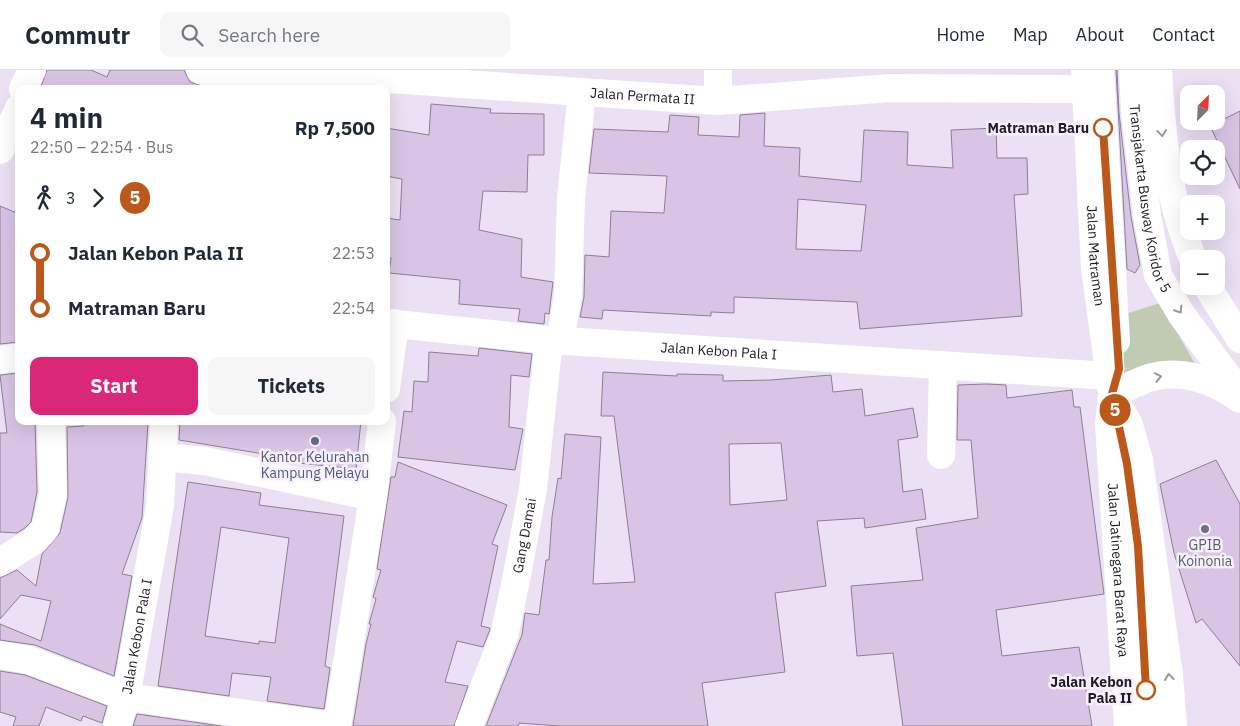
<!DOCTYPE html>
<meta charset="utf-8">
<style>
body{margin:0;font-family:"IBM Plex Sans",sans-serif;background:#f6f6f7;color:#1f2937;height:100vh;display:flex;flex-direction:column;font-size:19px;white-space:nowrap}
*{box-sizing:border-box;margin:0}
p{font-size:16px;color:#747a83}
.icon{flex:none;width:28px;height:28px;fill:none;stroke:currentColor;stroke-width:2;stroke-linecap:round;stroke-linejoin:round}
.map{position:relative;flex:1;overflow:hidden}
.drawer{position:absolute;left:15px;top:15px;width:375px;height:340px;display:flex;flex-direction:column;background:#fff;border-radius:10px;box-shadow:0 5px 20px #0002}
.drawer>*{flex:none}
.badge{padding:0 10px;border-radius:16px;font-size:18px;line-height:32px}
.needle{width:32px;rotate:24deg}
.controls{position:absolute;left:1180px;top:15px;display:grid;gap:10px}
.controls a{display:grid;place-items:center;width:45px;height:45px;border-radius:10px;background:#fff;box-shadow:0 5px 20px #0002;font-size:25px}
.map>.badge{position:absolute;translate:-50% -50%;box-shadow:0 0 0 2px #fff}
.legs{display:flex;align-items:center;gap:8px;height:55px;padding:0 15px;font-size:16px}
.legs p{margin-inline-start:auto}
.head{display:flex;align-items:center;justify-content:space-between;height:85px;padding:0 15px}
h1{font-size:28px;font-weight:700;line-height:38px}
.action{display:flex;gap:10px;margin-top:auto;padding:10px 15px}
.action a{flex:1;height:58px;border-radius:10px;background:#db2777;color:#fff;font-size:20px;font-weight:700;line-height:58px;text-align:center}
.action a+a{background:#f6f6f7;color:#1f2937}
ul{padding:0 15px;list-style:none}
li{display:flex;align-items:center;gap:18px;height:55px;font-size:19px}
li i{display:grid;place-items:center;width:8px;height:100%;margin:0 6px;background:currentColor}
li i::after{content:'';width:12px;height:12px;margin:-6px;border:4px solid;border-radius:50%;background:#fff}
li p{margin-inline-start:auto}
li:first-child i{background:linear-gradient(#0000 50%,currentColor 0)}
li:last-child i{background:linear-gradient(currentColor 50%,#0000 0)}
header{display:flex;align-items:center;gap:30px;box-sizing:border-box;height:70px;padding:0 25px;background:#fff;border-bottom:1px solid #e0e1e3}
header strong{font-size:24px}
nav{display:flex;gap:28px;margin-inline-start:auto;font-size:18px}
.search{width:350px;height:45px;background:#f6f6f7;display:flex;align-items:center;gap:12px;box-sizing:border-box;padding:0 18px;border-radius:10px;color:#747a83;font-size:19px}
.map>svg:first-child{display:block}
.green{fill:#c1cbb4}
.building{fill:#d9c4e6;stroke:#8b8091;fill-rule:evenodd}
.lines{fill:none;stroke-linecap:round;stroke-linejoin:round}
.minor{stroke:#fff;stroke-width:28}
.major{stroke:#fff;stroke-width:28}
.oneway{stroke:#9b999c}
.line-1-casing{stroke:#fff;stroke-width:11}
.line-1{stroke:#bc581a;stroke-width:8}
.stop-1-dot{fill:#fff;stroke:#bc581a;stroke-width:2.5}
.service-dot{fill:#5c6f8a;stroke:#f8effe;stroke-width:2}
.worship-dot{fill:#6b7280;stroke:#f8effe;stroke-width:2}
.labels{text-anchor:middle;stroke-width:5;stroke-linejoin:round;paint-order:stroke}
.street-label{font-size:14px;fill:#211d24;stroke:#f8effe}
.stop-label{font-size:14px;font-weight:bold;fill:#211d24;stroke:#f8effe;text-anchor:end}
.service-label{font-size:14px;fill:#4e5e75;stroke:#f8effe}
.worship-label{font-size:14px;fill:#5b616d;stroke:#f8effe}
</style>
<header>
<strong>Commutr</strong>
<div class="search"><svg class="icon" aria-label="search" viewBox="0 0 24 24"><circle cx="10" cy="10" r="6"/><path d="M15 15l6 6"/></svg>Search here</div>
<nav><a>Home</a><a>Map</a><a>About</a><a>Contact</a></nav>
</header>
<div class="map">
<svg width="1240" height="656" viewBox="0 0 1240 656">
<rect width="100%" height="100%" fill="#ece0f4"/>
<polygon class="green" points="1160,233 1205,311 1120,318 1123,295 1119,246"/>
<g class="building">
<polygon points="47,0 91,0 107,7 110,0 184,0 190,12 211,19 40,19"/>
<polygon points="1116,0 1117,0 1119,43 1131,147 1140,195 1135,203 1127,199"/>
<polygon points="431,34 491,39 490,43 544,44 544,85 528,85 527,122 483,121 479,160 522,169 521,207 553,212 549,244 545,243 544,254 518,251 520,239 459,234 460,210 389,203 391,188 386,187 386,148 400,150 402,109 386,106 386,58 429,65"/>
<polygon points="1240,41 1240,119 1210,56"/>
<path d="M765 43 764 76 800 78 799 106 861 112 864 60 908 62 907 95 953 98 951 60 996 58 997 88H1027L1028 124 1014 125 1022 246 860 259 857 232 734 227V243L711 242V246L603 240 602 249 580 247 584 227 585 185 609 187 611 141 664 143 667 106 589 103 594 59 668 62 670 45 699 47 698 65 739 67 740 45ZM798 129 866 135 861 181 796 179Z"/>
<polygon points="0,136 19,144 19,272 0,274"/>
<polygon points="479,278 532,284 529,307 511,305 509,357 523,359 515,400 398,387 404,341 412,342 414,311 428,312 429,282 478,286"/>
<path d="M603 302 677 306V304L723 305V311L771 310 831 305 833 322 862 319 865 346 913 338 918 367 898 370 903 422 922 419 926 449 865 458 864 448 817 451 826 516 775 523 785 602 702 613 708 656H559L519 653 518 656H486L522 565 525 543 539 545 546 490H549L552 447 558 408 561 409 565 364 601 367 593 514 635 512 614 346H601ZM781 373 787 430 730 435 729 374Z"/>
<polygon points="19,303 19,351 35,351 37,422 31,452 25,458 17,463 0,462 0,363 7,363 0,305"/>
<polygon points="987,314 1006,315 1007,328 1072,320 1074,337 1080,337 1104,524 996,540 1002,586 1079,577 1092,656 903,656 893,583 857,586 851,516 923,510 916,458 978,448 971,370 957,370 958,315"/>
<polygon points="84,351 148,352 142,448 122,504 132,506 114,606 35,575 0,570 0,554 41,571 51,531 21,525 0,549 0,508 17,500 36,516 42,484 60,463 68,427 67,357 84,356"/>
<polygon points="180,351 361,351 356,399 280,391 270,389 270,385 179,370"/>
<polygon points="1216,390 1240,434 1240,596 1202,549 1196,553 1174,483 1160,414"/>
<polygon points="398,392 507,435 492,474 498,476 481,556 490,558 489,562 483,577 457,571 445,612 468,616 454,656 353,656 366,574 371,554 369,554 376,529 373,527 381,500 377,499 391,407 395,407"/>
<path d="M188 412 261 423 259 435 344 446 325 596 330 598 324 639 267 631 271 607 232 603 229 626 158 616ZM221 457 289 468 275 573 259 571V574L205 566Z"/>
<polygon points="0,601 25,605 107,636 102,653 83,646 81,651 46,637 39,656 13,656 16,647 0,642"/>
<polygon points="137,644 221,656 133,656"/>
</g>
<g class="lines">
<g class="minor">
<path id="s1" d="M200 0C236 11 276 7 314 4L718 31 891 18 1086 19"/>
<polyline points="1100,0 1116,271"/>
<path id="s2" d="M1133 0 1135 41 1147 145 1158 205 1181 244 1240 323"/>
<polyline points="23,19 32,0"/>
<polyline points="718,31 718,0"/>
<polyline points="0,80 19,38"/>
<path id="s3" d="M386 253 549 270 1109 306"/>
<polyline points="560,271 568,226 571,128 582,23"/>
<polyline points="0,290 19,287"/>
<polyline points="386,319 395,253"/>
<polyline points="941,385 943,296"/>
<polyline points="162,387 205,391 373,427"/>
<path d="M1134 449C1144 517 1141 587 1152 656"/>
<polyline points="0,492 35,470 45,459 53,424 51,351"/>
<polyline points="0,585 29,590 126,627 334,656"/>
<path id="s4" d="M117 656 126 627 160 436 164 351"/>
<polyline points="337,656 373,427 382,351"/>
<path id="s5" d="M469 656 504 566 516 510 533 419 549 270"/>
</g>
<g class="major">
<path id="s6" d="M1085 0 1095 198 1112 324 1109 354 1128 656"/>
<path d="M1158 0C1162 67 1167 126 1193 189"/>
<polyline points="1207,216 1240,269"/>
<polyline points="1112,324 1129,355 1139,390 1169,605 1173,656"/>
<path d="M1112 324C1125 319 1138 311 1152 307 1182 299 1216 311 1240 329"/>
</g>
</g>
<defs><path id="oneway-chevron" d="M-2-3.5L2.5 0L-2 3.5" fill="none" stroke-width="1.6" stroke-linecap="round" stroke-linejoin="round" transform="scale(1.25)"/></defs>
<g class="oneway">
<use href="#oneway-chevron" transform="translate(1162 63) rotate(83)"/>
<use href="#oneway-chevron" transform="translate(1179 240) rotate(57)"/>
<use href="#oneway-chevron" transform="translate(1158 307) rotate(-11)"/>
<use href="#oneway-chevron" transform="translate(1169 607) rotate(-96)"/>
</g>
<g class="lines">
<defs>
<polyline id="line-1" points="1103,58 1119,299 1112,324 1127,394 1138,476 1146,620"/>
</defs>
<use href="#line-1" class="line-1-casing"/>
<use href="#line-1" class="line-1"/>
</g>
<g class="stop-1-dot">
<circle cx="1103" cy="58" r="9"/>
<circle cx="1146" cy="620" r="9"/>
</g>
<circle class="service-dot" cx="315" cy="371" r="5"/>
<circle class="worship-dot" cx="1205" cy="459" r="5"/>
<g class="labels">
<g class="street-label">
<text dy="5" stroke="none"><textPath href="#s1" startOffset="444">Jalan Permata II</textPath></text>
<text dy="5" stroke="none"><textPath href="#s2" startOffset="130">Transjakarta Busway Koridor 5</textPath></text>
<text dy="5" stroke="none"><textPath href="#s6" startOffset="186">Jalan Matraman</textPath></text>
<text dy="5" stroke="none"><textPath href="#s3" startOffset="334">Jalan Kebon Pala I</textPath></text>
<text dy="5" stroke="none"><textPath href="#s5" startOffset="199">Gang Damai</textPath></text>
<text dy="5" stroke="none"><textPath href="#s6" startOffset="502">Jalan Jatinegara Barat Raya</textPath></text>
<text dy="5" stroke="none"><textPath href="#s4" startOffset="92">Jalan Kebon Pala I</textPath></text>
</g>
<g class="stop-label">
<text x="1089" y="63">Matraman Baru</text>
<text x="1132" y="617">Jalan Kebon<tspan x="1132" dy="16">Pala II</tspan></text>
</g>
<g class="service-label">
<text x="315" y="392">Kantor Kelurahan<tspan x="315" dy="16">Kampung Melayu</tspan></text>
</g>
<g class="worship-label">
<text x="1205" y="480">GPIB<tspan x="1205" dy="16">Koinonia</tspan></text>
</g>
</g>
</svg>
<div class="controls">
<a><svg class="needle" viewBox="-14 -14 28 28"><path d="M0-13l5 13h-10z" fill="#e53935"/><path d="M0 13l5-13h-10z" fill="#747a83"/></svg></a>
<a><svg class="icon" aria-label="locate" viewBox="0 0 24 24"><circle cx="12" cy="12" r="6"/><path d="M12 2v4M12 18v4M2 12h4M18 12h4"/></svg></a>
<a>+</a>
<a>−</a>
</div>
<b class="badge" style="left:1115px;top:340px;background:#bc581a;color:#fff">5</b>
<section class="drawer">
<div class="head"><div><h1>4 min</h1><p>22:50 – 22:54 · Bus</p></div><b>Rp 7,500</b></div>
<div class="legs"><svg class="icon" aria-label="walk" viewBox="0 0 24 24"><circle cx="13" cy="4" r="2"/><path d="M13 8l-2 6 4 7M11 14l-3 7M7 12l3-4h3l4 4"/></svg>3<svg class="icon" aria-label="forward" viewBox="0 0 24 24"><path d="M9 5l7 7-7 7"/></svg><b class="badge" style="background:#bc581a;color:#fff">5</b></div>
<ul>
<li><i style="color:#bc581a"></i><b>Jalan Kebon Pala II</b><p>22:53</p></li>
<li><i style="color:#bc581a"></i><b>Matraman Baru</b><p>22:54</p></li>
</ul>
<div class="action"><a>Start</a><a>Tickets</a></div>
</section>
</div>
